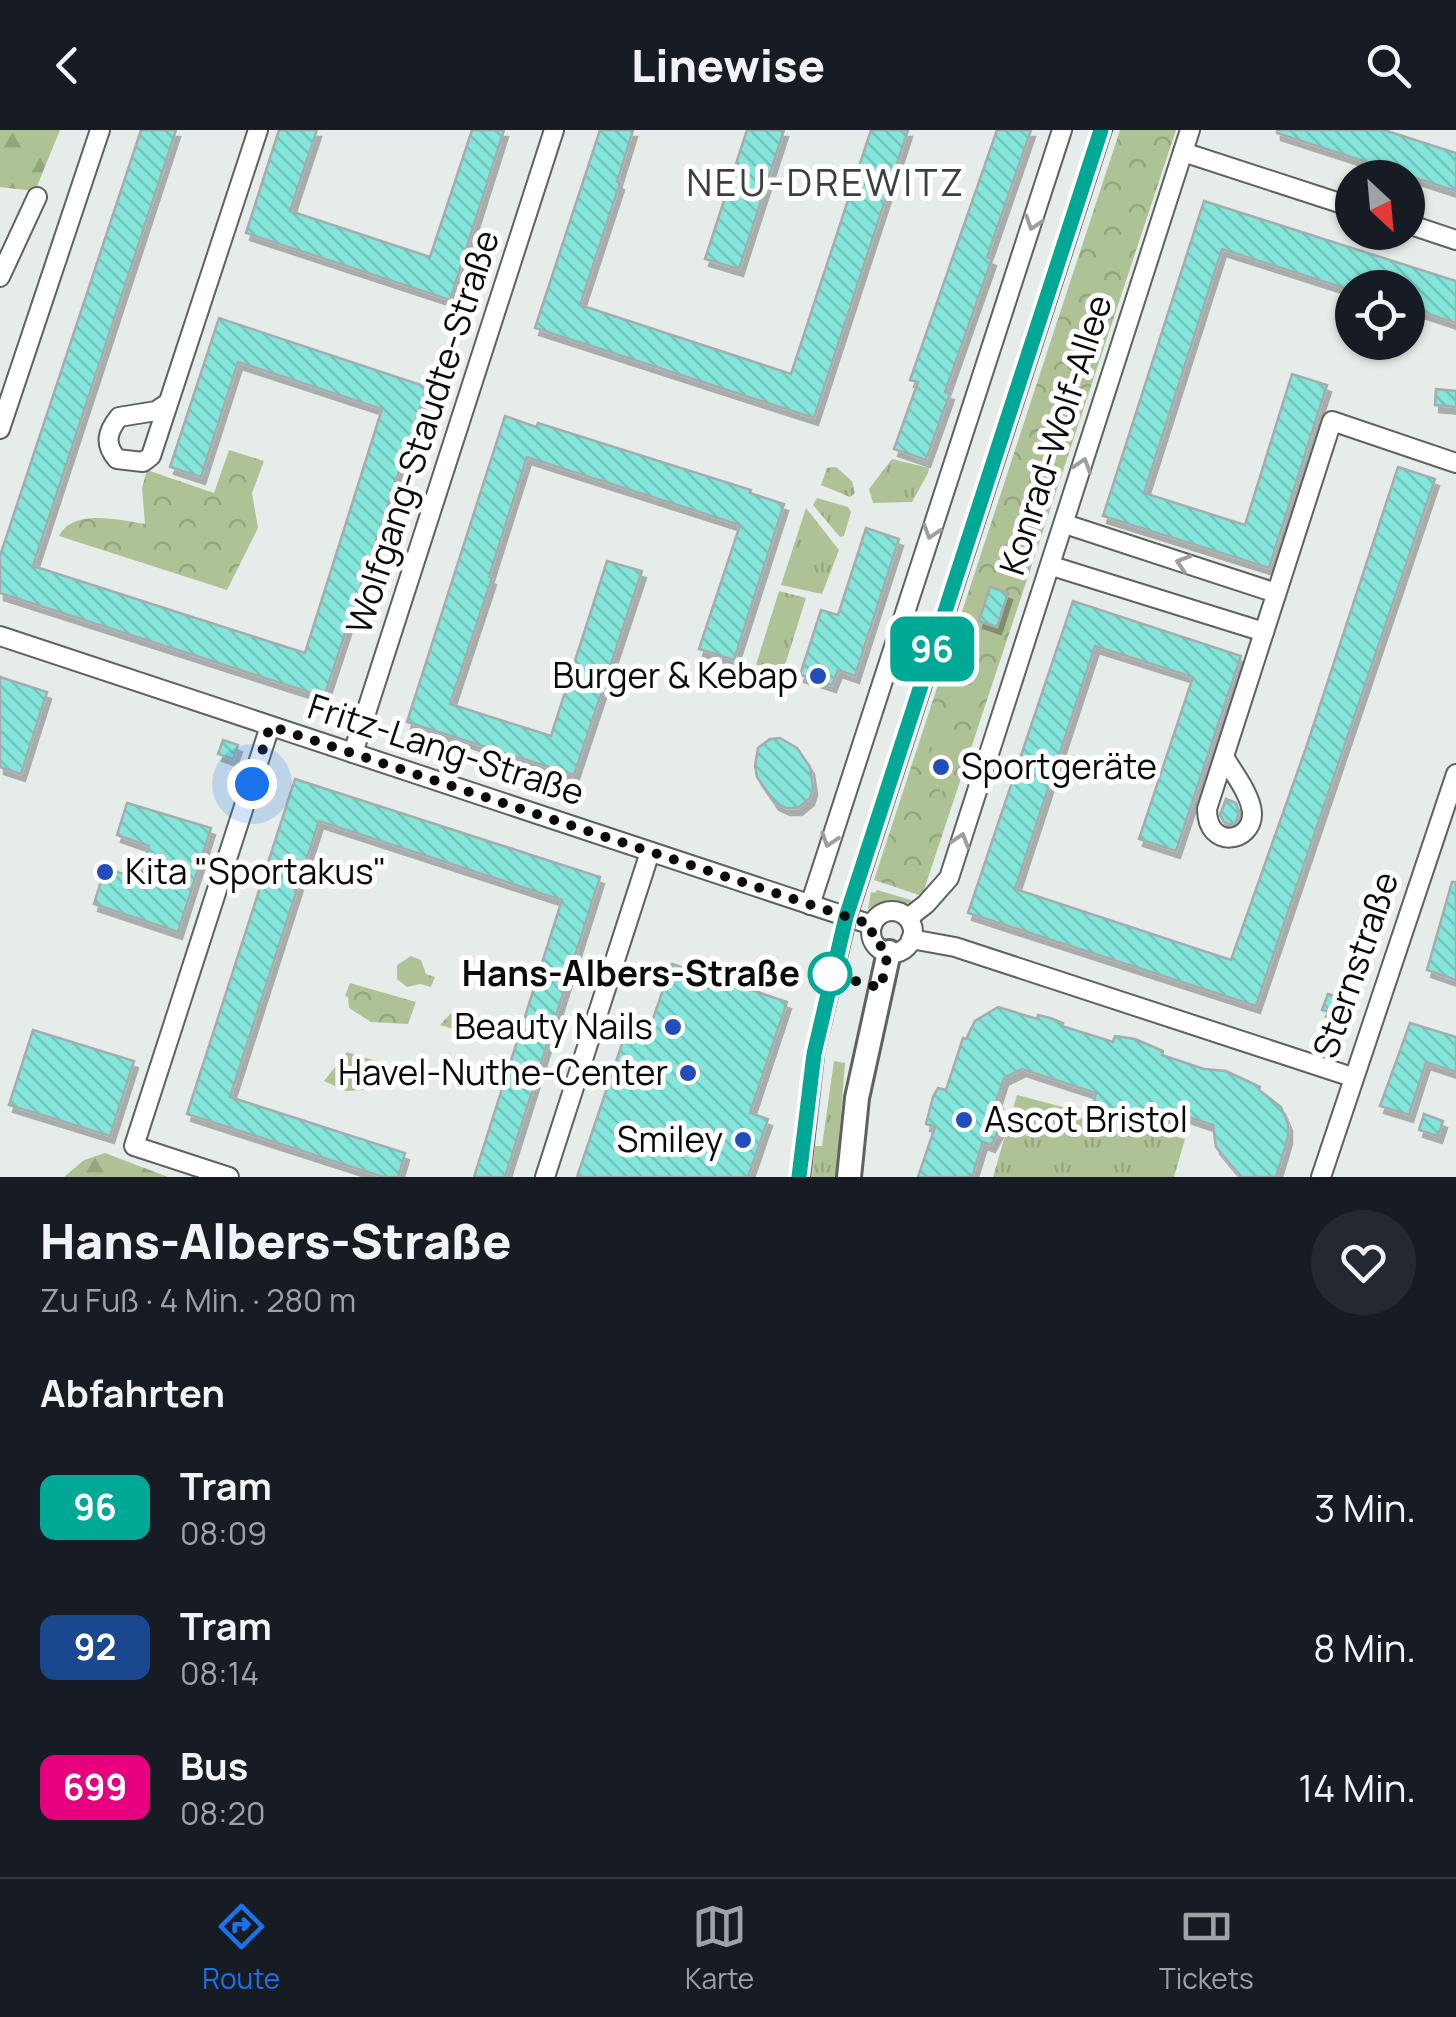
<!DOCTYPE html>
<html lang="de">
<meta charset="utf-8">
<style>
body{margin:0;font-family:Manrope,sans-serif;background:#242831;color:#f1f3f6;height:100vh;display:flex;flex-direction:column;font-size:38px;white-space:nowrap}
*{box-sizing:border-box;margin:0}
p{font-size:32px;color:#9ea1a6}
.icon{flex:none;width:55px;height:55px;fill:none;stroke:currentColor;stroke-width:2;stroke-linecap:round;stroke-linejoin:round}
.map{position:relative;height:1047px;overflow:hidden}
.drawer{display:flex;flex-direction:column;background:#171b24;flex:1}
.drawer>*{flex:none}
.badge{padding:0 20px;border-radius:15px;font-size:35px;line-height:65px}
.needle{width:65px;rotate:154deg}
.tools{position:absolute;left:1335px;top:30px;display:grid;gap:20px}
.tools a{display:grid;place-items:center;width:90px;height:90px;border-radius:50%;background:#171b24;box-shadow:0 2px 8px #0004;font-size:50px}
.you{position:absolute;width:50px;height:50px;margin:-25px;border:8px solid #fff;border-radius:50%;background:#1a73e8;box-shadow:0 0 0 15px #1a73e833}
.map>.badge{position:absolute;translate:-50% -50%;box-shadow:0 0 0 5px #fff}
h2{padding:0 40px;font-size:38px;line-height:90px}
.round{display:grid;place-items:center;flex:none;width:105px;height:105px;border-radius:52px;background:#242831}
.overview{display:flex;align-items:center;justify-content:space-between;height:170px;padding:0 40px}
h1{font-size:48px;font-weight:800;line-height:75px}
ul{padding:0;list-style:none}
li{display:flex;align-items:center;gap:30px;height:140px;padding:0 40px}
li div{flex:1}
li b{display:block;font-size:38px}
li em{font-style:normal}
li .badge{min-width:110px;font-weight:700;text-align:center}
header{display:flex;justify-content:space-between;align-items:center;height:130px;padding:0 40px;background:#171b24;font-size:45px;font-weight:800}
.tabs{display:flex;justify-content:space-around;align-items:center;height:140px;border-top:2px solid #363941;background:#171b24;font-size:28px;color:#9ea1a6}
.tabs a{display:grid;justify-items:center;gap:5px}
.tabs .active{color:#1a73e8}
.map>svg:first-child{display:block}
.grass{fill:url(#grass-tufts)}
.forest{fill:url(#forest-firs)}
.park{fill:url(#park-crowns)}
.pitch{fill:#aec296}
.building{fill:url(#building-back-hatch);stroke:#a5adac;stroke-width:2.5;filter:url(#shadow)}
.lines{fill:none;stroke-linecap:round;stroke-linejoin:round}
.street-casing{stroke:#5c6360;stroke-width:22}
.secondary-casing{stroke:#5c6360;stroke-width:28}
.street{stroke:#fff;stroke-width:18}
.secondary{stroke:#fff;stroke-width:22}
.tram{stroke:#555957;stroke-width:2.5}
.oneway{stroke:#9d9e9d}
.line-casing{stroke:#fff;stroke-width:22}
.line{stroke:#00a995;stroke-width:15}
.walk{stroke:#0a0c0b;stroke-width:10;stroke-dasharray:0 18}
.poi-dot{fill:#224ebc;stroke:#fff;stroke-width:4}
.stop-dot{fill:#fff;stroke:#00a995;stroke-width:5}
.labels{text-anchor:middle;stroke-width:10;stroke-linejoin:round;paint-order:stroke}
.street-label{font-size:35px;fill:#0a0c0b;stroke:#fff}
.poi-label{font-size:35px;fill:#0a0c0b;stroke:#fff;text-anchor:end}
.stop-label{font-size:35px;font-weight:bold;fill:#0a0c0b;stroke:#fff;text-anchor:end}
.neighbourhood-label{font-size:38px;letter-spacing:2.5px;fill:#3a403e;stroke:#fff}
</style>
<header><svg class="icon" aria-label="back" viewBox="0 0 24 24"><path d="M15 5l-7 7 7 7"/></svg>Linewise<svg class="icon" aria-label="search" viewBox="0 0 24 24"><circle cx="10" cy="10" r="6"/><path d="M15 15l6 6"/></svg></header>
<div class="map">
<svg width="1456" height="1047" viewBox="0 0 1456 1047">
<defs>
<pattern id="grass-tufts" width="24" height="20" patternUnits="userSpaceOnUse" patternTransform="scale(2.5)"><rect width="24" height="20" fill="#aec296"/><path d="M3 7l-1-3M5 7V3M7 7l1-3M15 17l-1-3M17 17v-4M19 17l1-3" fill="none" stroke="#94a680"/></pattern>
<pattern id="forest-firs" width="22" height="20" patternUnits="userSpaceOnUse" patternTransform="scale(2.5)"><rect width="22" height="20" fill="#aec296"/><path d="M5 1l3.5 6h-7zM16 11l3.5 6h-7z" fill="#94a680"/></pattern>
<pattern id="park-crowns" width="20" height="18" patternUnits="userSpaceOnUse" patternTransform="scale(2.5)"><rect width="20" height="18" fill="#aec296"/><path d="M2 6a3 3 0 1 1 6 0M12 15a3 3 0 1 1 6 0" fill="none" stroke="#94a680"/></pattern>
<pattern id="building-back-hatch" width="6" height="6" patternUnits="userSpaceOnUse" patternTransform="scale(2.5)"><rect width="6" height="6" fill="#84e6db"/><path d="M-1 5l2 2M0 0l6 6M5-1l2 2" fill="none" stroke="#71c4bb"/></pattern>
<filter id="shadow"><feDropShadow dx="4" dy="7" stdDeviation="0" flood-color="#0004"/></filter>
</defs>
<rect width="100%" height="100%" fill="#e5ece9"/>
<g class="grass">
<polygon points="892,329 929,338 928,343 912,372 873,373 869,359"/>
<polygon points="836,337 852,351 855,363 850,367 821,355 827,338"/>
<polygon points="817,368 848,377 851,382 844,406 840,407 813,375"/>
<polygon points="806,378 839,420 822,464 781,455"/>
<polygon points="779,461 806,468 786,532 784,535 756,535"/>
<polygon points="877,760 911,770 913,774 886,772 868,779 871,762 875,763"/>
<polygon points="834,931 845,933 836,1047 812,1047 815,1016 822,1016"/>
<polygon points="1017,965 1185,1009 1174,1047 993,1047"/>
</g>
<g class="forest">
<polygon points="0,0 60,0 35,61 0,57"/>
<polygon points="105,1023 168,1047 64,1047 84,1030"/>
</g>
<g class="park">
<polygon points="1120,0 1176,0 922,766 874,750"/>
<path d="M229 320 264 331 252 363 258 398 227 460 59 406C73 378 120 390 145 394L142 358 147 340 214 363Z"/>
<polygon points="411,826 421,830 426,844 435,847 431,857 420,854 407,857 397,849 397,835"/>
<polygon points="350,853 416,872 408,894 371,892 349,878 348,867 345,866"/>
<polygon points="455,879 488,889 481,907 440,895"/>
<polygon points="347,922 382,933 377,940 377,953 367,955 363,960 346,961 324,951"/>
</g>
<polygon class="pitch" points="954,598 941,666 930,608"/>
<g class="building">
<polygon points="141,0 176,0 33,436 305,523 382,279 238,232 201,347 170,337 219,188 427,257 324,567 0,463 0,426"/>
<polygon points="279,0 317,0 290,81 430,127 472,0 504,0 450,170 246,103"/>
<polygon points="600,0 633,0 617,52 620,53 580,175 791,244 871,0 908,0 814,288 535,198"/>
<polygon points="747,0 784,0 739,139 705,129"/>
<polygon points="997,0 1031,0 987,127 992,129 945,262 950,263 926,330 894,319 918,252 910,250"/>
<polygon points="1277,0 1384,0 1456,23 1456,61 1277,3"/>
<polygon points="1204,71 1456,151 1456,193 1408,177 1408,158 1344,158 1222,119 1144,363 1245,395 1292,244 1327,255 1269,438 1103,386"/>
<polygon points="1436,259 1456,261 1456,277 1435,275"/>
<polygon points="505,286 536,297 538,293 751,360 750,363 784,374 734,530 699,519 740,395 527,327 489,447 492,448 450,574 551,606 607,431 642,441 574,645 407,592"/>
<polygon points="1398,337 1435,349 1256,876 968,783 1073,471 1241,526 1176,721 1139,709 1193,547 1095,516 1015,759 1231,830 1307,615"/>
<polygon points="866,398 899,409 855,546 838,540 832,555 800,545 821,480 838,485"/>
<polygon points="990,457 1008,463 997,497 979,491"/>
<polygon points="0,547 47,562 21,644 0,637"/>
<polygon points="780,608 797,618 810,637 813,658 810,668 798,678 786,678 775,673 757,647 755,636 758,618 770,609"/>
<polygon points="223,610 238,615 233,629 218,624"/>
<polygon points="295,649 600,747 505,1047 474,1047 562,770 319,691 230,967 405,1023 398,1047 383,1047 187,984"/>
<polygon points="1226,669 1236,673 1239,682 1236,692 1230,695 1224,692 1220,685"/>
<polygon points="127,673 211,698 178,802 94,774 105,738 139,749 149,716 117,705"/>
<polygon points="1452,752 1456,752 1456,850 1427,840"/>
<polygon points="672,834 708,846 711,838 736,847 734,854 787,872 750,983 768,989 748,1047 577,1047 628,896 648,903"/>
<polygon points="1328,864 1349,871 1344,886 1322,880"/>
<polygon points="998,877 1037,889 1038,885 1050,888 1063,893 1062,896 1113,912 1115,906 1135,909 1163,921 1162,925 1204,939 1226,941 1260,957 1259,960 1281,977 1288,994 1288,1007 1276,1047 1241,1047 1216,1017 1213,995 1174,982 1172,988 1144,979 1142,986 1117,983 1094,970 1096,963 1022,939 1004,948 995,976 1003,979 1000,998 991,1015 983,1012 972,1047 918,1047 935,997 926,994 933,967 938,958 946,960 963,908 966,909 975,891"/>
<polygon points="1410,893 1456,907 1456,942 1426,932 1409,985 1380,976"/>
<polygon points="33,900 134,931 110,1006 9,975"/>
<polygon points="1424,984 1443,991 1438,1006 1419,1000"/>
</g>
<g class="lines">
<defs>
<g id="street">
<polyline points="1183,22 1352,77"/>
<polyline points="1408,94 1456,110"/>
<polyline points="0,147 37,67"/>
<path d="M168 273 156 281 119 287C107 302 104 314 117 329L143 332 151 326 258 0"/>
<polyline points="0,299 100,0"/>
<polyline points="1065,394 1276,463"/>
<polyline points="1052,436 1264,502"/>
<polyline points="0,506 872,795"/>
<polyline points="353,623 554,0"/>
<path d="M1224 627C1233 642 1251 665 1252 683 1253 713 1207 720 1207 679L1332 291 1456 333"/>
<polyline points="810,775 1062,0"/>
<circle cx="892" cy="802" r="21"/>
<polyline points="908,788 926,774 949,748 1190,0"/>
<polyline points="911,809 955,817 1352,947"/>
<polyline points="229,1047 134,1016 270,596"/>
<polyline points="545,1047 650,722"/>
<polyline points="1321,1047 1456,644"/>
</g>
<polyline id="secondary" points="849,1047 857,968 889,822"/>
</defs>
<use href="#street" class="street-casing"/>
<use href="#secondary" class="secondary-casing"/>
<use href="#street" class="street"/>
<use href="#secondary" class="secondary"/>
<polyline class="tram" points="810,1047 824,924 856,790 1112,0"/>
</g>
<defs><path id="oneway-chevron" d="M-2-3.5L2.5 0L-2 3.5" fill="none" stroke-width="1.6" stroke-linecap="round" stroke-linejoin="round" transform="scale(2.5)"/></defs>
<g class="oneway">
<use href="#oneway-chevron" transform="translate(1033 93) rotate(108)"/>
<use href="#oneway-chevron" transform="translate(1083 335) rotate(-73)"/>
<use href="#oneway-chevron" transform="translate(931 402) rotate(108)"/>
<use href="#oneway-chevron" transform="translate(1183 433) rotate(-162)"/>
<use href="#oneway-chevron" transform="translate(829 710) rotate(108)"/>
<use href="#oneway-chevron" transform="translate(961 710) rotate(-73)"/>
</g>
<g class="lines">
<defs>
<polyline id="line" points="799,1047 814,924 846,787 1101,0"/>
</defs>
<use href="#line" class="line-casing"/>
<use href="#line" class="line"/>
<polyline class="walk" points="252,654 270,596 872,795 872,809 888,822 881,858 830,844"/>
</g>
<g class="poi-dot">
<circle cx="818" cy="546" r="10"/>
<circle cx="941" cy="637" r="10"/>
<circle cx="105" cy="742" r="10"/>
<circle cx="673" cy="897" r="10"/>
<circle cx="688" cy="943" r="10"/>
<circle cx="964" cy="990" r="10"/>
<circle cx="743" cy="1010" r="10"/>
</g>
<circle class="stop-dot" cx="830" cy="844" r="20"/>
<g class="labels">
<g class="street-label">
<text transform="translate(423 302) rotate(-72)" y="12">Wolfgang-Staudte-Straße</text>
<text transform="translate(1056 305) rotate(-72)" y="12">Konrad-Wolf-Allee</text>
<text transform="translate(446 620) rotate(18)" y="12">Fritz-Lang-Straße</text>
<text transform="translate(1356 835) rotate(-71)" y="12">Sternstraße</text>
</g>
<g class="poi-label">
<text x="798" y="558">Burger &amp; Kebap</text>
<text x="961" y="649" text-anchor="start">Sportgeräte</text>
<text x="125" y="754" text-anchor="start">Kita "Sportakus"</text>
<text x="653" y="909">Beauty Nails</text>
<text x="668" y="955">Havel-Nuthe-Center</text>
<text x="984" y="1002" text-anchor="start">Ascot Bristol</text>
<text x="723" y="1022">Smiley</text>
</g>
<g class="stop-label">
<text x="800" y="856">Hans-Albers-Straße</text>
</g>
<g class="neighbourhood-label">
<text x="826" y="66">NEU-DREWITZ</text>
</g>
</g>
</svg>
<div class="tools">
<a><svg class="needle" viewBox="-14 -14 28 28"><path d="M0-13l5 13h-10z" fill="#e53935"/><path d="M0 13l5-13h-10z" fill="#9ea1a6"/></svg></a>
<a><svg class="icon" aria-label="locate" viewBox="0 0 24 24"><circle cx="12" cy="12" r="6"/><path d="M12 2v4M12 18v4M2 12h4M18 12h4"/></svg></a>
</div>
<div class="you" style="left:252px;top:654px"></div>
<b class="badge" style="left:932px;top:519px;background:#00a995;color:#fff">96</b>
</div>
<section class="drawer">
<div class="overview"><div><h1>Hans-Albers-Straße</h1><p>Zu Fuß · 4 Min. · 280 m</p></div><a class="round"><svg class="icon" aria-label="heart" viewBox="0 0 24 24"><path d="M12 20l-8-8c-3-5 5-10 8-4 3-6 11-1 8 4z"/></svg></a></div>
<h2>Abfahrten</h2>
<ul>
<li><span class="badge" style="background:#00a995;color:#fff">96</span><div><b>Tram</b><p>08:09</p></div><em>3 Min.</em></li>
<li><span class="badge" style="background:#19488e;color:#fff">92</span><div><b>Tram</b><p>08:14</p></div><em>8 Min.</em></li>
<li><span class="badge" style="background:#e6007e;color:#fff">699</span><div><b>Bus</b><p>08:20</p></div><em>14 Min.</em></li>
</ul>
</section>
<nav class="tabs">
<a class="active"><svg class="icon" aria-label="directions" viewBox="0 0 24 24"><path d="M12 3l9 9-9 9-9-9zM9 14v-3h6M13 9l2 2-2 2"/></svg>Route</a>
<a><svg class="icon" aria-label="map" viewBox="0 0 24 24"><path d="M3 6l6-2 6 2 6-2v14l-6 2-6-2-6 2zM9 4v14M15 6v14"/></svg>Karte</a>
<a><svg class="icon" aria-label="tickets" viewBox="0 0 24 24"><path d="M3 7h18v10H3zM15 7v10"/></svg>Tickets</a>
</nav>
